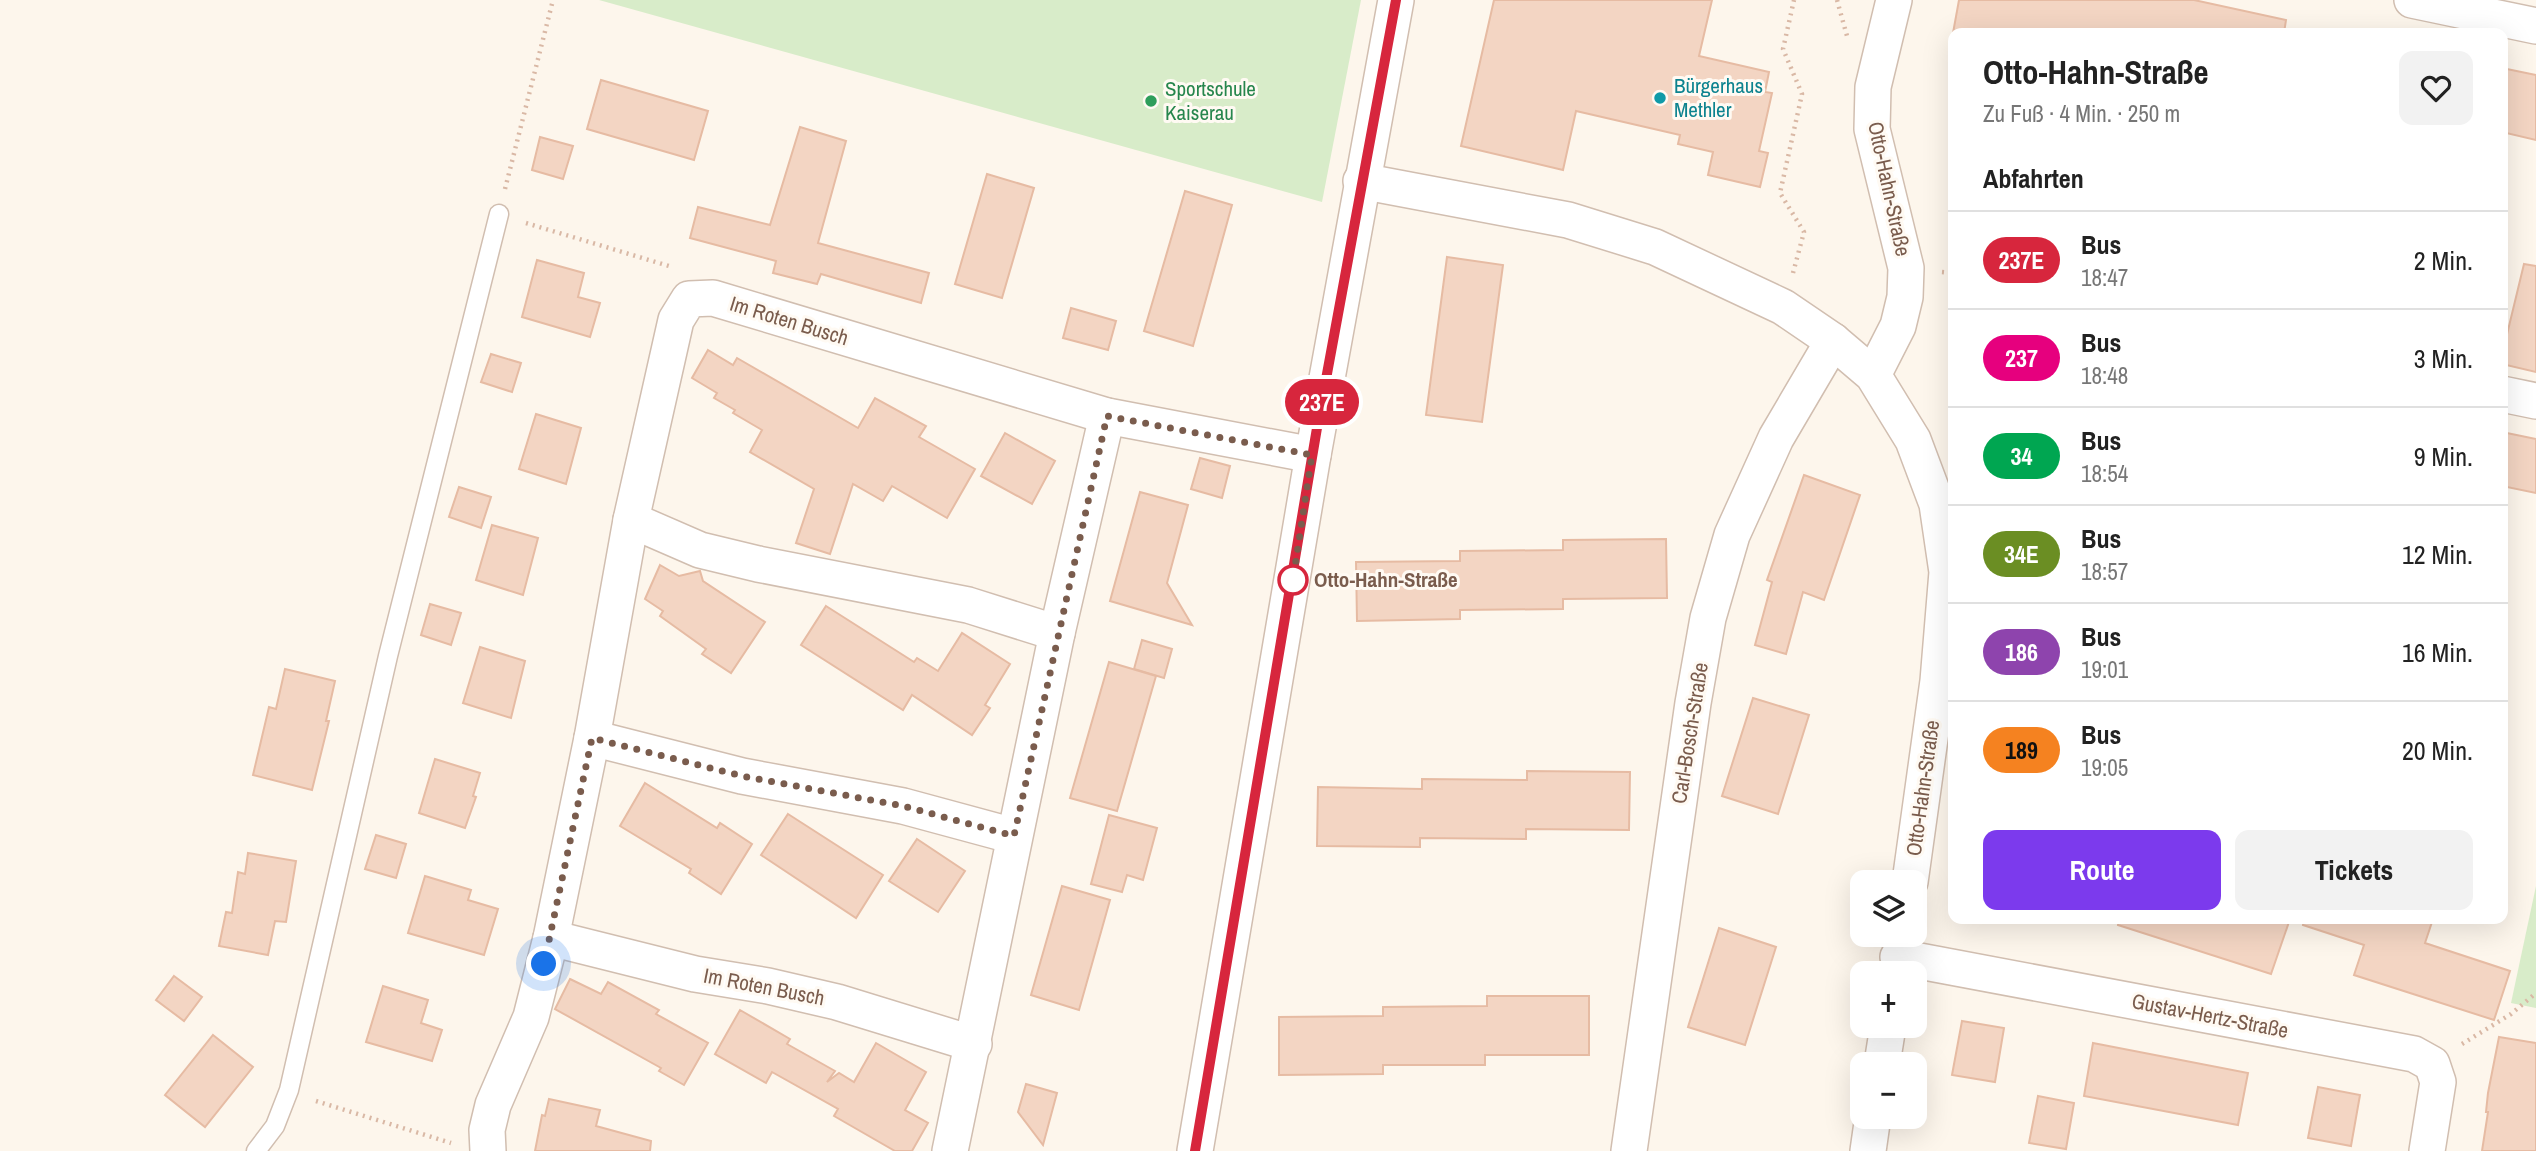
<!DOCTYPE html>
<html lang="de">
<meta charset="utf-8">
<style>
body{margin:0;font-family:"Archivo Narrow",sans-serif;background:#f2f2f2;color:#222;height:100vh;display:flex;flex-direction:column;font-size:26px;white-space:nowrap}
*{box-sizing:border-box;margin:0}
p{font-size:23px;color:#767676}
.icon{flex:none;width:38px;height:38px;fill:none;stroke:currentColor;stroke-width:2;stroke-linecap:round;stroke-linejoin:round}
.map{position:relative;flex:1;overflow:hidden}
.side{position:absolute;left:1948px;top:28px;width:560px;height:896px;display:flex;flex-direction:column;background:#fff;border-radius:14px;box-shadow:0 7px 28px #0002}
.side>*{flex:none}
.badge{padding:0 14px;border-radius:23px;font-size:24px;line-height:46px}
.buttons{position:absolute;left:1850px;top:870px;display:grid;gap:14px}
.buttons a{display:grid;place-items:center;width:77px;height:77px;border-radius:14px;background:#fff;box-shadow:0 7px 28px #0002;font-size:35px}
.you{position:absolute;width:35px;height:35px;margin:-18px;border:5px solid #fff;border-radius:50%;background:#1a73e8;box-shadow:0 0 0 10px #1a73e833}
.map>.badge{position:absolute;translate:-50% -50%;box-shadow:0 0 0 4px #fff}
h2{padding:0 35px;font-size:26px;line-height:63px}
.round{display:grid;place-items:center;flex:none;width:74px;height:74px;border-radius:14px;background:#f2f2f2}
.overview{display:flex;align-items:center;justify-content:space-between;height:119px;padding:0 35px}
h1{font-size:33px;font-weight:700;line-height:52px}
.cta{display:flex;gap:14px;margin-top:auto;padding:14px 35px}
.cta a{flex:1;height:80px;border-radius:14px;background:#7c3aed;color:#fff;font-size:28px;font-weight:700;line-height:80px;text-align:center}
.cta a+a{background:#f2f2f2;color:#222}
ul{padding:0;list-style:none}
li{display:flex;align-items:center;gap:21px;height:98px;padding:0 35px;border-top:2px solid #e0e0e0}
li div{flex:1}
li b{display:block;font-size:26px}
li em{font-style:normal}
li .badge{min-width:77px;font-weight:700;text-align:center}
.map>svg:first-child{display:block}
.green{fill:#d8ecc9}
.building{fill:#f3d5c3;stroke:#e6bba3;stroke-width:2}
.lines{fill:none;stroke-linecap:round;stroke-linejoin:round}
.service-casing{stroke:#d1beb0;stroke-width:21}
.minor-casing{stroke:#d1beb0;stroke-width:38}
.path{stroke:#d9b8a5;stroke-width:4.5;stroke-dasharray:2 5;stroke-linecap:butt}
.service{stroke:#fff;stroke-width:18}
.minor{stroke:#fff;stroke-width:35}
.line-casing{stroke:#fff;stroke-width:16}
.line{stroke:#d7263d;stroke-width:10}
.walk{stroke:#7a5c4d;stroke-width:7;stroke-dasharray:0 12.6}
.culture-dot{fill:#0f9aa8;stroke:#fffaf3;stroke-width:2.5}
.leisure-dot{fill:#2e9e5b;stroke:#fffaf3;stroke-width:2.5}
.stop-dot{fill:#fff;stroke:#d7263d;stroke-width:3.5}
.labels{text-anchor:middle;stroke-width:6;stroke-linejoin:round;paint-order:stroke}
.culture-label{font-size:21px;fill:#0d838f;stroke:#fffaf3;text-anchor:start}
.leisure-label{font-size:21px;fill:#27864d;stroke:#fffaf3;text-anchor:start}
.street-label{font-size:21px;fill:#7a5c4d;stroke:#fffaf3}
.stop-label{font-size:21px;font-weight:bold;fill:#7a5c4d;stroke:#fffaf3;text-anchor:start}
</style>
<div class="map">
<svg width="2536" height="1151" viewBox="0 0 2536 1151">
<rect width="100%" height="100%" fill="#fdf6ec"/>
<g class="green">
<polygon points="599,0 1361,0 1322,202"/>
<polygon points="2536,886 2536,1008 2511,1003"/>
</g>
<g class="building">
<polygon points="1494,0 1712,0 1699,56 1769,72 1765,92 1772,93 1759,151 1768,153 1760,187 1708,175 1713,152 1678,144 1680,135 1576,111 1563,170 1461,146"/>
<polygon points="1959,0 2194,0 2286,20 2284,33 1953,33"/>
<polygon points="2502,68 2536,75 2536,140 2502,132"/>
<polygon points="601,80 708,111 694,160 587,129"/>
<polygon points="800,127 846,141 818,243 929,273 921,303 821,274 817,284 773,273 776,261 690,238 698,207 770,225"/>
<polygon points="540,137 573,146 563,179 532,170"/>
<polygon points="987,174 1034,188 1002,298 955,284"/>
<polygon points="1185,191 1232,205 1193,346 1144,331"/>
<polygon points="1447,257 1503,265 1482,422 1426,415"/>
<polygon points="537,260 584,273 578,297 600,303 590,337 522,317"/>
<polygon points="2524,264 2536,266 2536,372 2502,364 2502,355"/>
<polygon points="1071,308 1116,321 1108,350 1063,338"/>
<polygon points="708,350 733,365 737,358 858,428 875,398 926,426 919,437 975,469 947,518 892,486 883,501 853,484 830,554 796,543 814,489 750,452 762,430 733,413 735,410 714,398 717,393 692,378"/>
<polygon points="491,354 521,363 512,392 481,382"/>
<polygon points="536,414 581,428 566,484 519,469"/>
<polygon points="2502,432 2536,439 2536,493 2502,486"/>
<polygon points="1005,433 1055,461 1032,504 981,476"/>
<polygon points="1200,458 1230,466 1222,498 1191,489"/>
<polygon points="1804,475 1860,495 1824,600 1803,592 1786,654 1755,645 1772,582 1767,580"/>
<polygon points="459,487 491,497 481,528 449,517"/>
<polygon points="1140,492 1188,505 1167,583 1192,625 1110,601"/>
<polygon points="492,525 538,538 523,595 476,580"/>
<polygon points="1666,539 1667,598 1563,599 1563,609 1460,610 1460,619 1357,621 1356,562 1460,561 1460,551 1563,550 1563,540"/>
<polygon points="660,565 679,576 700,571 703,581 765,622 731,673 702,654 706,649 660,616 663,611 645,599"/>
<polygon points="430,604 461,613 451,645 421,635"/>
<polygon points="826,606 914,662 917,658 938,671 962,633 1010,664 985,705 990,708 972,735 912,695 903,710 801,645"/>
<polygon points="1142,640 1172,649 1164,678 1134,669"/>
<polygon points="480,647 525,661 511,718 463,703"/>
<polygon points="1109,662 1156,676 1117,811 1070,798"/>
<polygon points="285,669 335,681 326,721 329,721 312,790 253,775 269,707 276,709"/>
<polygon points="1753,698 1809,715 1778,814 1722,796"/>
<polygon points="435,759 480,773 473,796 476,797 465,828 419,813"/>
<polygon points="1527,771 1630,772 1629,830 1526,829 1526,839 1420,838 1420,847 1317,846 1318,787 1422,789 1422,779 1527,780"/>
<polygon points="645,783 717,828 720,823 752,844 721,894 689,873 691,869 620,826"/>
<polygon points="788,814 883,875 856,918 761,855"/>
<polygon points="1109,815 1157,828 1143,880 1127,875 1122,892 1091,884"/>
<polygon points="376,835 406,844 396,878 365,869"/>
<polygon points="917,839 965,871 938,912 889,881"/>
<polygon points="248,853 296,861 286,922 275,921 268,955 219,946 226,912 232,913 238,872 245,874"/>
<polygon points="425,876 471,890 468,900 498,909 484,955 408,933"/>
<polygon points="1062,886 1110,900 1079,1010 1031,995"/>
<polygon points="2119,919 2290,919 2271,974 2118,925"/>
<polygon points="2304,919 2433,919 2425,943 2510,971 2494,1020 2354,975 2364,945 2303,925"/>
<polygon points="1719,928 1776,947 1745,1045 1688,1027"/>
<polygon points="174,976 202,997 184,1021 156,1000"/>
<polygon points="570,979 601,994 608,982 659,1010 656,1014 708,1043 684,1085 659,1071 661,1068 555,1009"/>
<polygon points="383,986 428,1000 421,1023 442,1030 432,1061 366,1042"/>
<polygon points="1487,996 1589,996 1589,1055 1485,1055 1485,1065 1383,1065 1383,1074 1279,1075 1279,1017 1383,1016 1383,1007 1487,1006"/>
<polygon points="740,1010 790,1039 787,1044 835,1071 827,1082 839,1073 854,1082 876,1043 926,1072 905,1110 928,1123 912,1151 895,1151 834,1116 838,1109 772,1072 766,1083 715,1054"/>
<polygon points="1962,1021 2004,1028 1995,1082 1952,1075"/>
<polygon points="213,1035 253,1067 205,1127 165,1095"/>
<polygon points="2499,1037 2536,1043 2536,1151 2482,1151 2488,1112 2486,1112 2488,1093"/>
<polygon points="2093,1043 2248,1073 2238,1125 2084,1096"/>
<polygon points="1026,1084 1057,1093 1043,1145 1018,1112"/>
<polygon points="2318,1087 2360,1095 2351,1146 2308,1138"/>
<polygon points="2038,1096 2074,1103 2066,1149 2029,1143"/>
<polygon points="549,1099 600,1110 596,1126 651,1141 650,1151 535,1151 542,1115 545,1116"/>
</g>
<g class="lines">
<defs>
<polyline id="service" points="256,1151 275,1126 289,1090 388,656 499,214"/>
<g id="minor">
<polyline points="2412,0 2536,26"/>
<polyline points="1361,181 1568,220 1655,247 1783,307 1833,341 1873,375 1913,440 1937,504 1947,572 1938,681 1910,882"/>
<polyline points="1873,375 1898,326 1905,297 1906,268 1872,129 1873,87 1894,0"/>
<polyline points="2502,394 2536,401"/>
<polyline points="631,520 700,550 758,564 968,605 1057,633"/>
<polyline points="592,738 742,776 903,806 1014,836"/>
<polyline points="551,938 695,974 768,986 837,1002 974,1044"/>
<polyline points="1898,957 2414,1054 2432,1064 2438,1082 2427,1151"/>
<polyline points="1882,1064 1888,1026"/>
<polyline points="488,1151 487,1130 493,1105 531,1017 551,938 592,738 631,520 676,320 689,299 713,298 1107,416 1313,455"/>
<polyline points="950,1151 1057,633 1107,416"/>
<polyline points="1195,1151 1313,455 1396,0"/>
<polyline points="1629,1151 1693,703 1708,618 1732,535 1776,438 1833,341"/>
<polyline points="1868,1151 1873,1116"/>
</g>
</defs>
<use href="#service" class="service-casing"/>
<use href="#minor" class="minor-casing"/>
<g class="path">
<polyline points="1837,0 1847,36"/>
<polyline points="505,189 553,0"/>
<polyline points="526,223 669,266 671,269"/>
<polyline points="1942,272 1953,273"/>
<polyline points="1793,273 1804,232 1780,193 1802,94 1783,49 1794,0"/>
<polyline points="2462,1044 2511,1014 2536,993"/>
<polyline points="316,1101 451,1143"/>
</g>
<use href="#service" class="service"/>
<use href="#minor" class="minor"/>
</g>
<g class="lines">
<defs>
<polyline id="line" points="1195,1151 1317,428 1396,0"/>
</defs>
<use href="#line" class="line-casing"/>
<use href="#line" class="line"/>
<polyline class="walk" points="544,964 592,738 742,776 903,806 1014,836 1107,416 1312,455 1293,580"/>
</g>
<circle class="culture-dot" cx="1660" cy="98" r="7"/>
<circle class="leisure-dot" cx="1151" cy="101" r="7"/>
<circle class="stop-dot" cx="1293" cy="580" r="14"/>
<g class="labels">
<g class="culture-label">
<text x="1674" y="93">Bürgerhaus<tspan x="1674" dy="24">Methler</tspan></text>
</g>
<g class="leisure-label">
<text x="1165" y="96">Sportschule<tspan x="1165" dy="24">Kaiserau</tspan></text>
</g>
<g class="street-label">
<text transform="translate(1889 189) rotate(78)" y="7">Otto-Hahn-Straße</text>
<text transform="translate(789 321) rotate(17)" y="7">Im Roten Busch</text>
<text transform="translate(1690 733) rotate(-81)" y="7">Carl-Bosch-Straße</text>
<text transform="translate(1923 788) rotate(-82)" y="7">Otto-Hahn-Straße</text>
<text transform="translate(764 987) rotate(11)" y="7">Im Roten Busch</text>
<text transform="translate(2210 1016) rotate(11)" y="7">Gustav-Hertz-Straße</text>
</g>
<g class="stop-label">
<text x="1314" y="587">Otto-Hahn-Straße</text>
</g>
</g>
</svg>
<div class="buttons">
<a><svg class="icon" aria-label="layers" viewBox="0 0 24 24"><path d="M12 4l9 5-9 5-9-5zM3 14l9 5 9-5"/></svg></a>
<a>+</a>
<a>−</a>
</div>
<div class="you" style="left:544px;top:964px"></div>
<b class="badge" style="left:1322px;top:402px;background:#d7263d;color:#fff">237E</b>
<section class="side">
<div class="overview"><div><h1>Otto-Hahn-Straße</h1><p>Zu Fuß · 4 Min. · 250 m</p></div><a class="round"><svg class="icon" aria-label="heart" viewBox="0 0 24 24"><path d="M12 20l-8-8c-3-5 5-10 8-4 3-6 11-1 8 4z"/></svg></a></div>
<h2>Abfahrten</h2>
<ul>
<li><span class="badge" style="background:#d7263d;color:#fff">237E</span><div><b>Bus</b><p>18:47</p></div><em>2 Min.</em></li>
<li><span class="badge" style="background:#e6007e;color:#fff">237</span><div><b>Bus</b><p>18:48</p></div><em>3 Min.</em></li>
<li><span class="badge" style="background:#00a651;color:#fff">34</span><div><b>Bus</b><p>18:54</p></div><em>9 Min.</em></li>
<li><span class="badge" style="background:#6b8e23;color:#fff">34E</span><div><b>Bus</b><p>18:57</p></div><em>12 Min.</em></li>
<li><span class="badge" style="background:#8e44ad;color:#fff">186</span><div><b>Bus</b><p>19:01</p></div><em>16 Min.</em></li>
<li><span class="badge" style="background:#f58220;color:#111">189</span><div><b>Bus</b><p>19:05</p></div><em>20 Min.</em></li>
</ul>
<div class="cta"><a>Route</a><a>Tickets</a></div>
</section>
</div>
